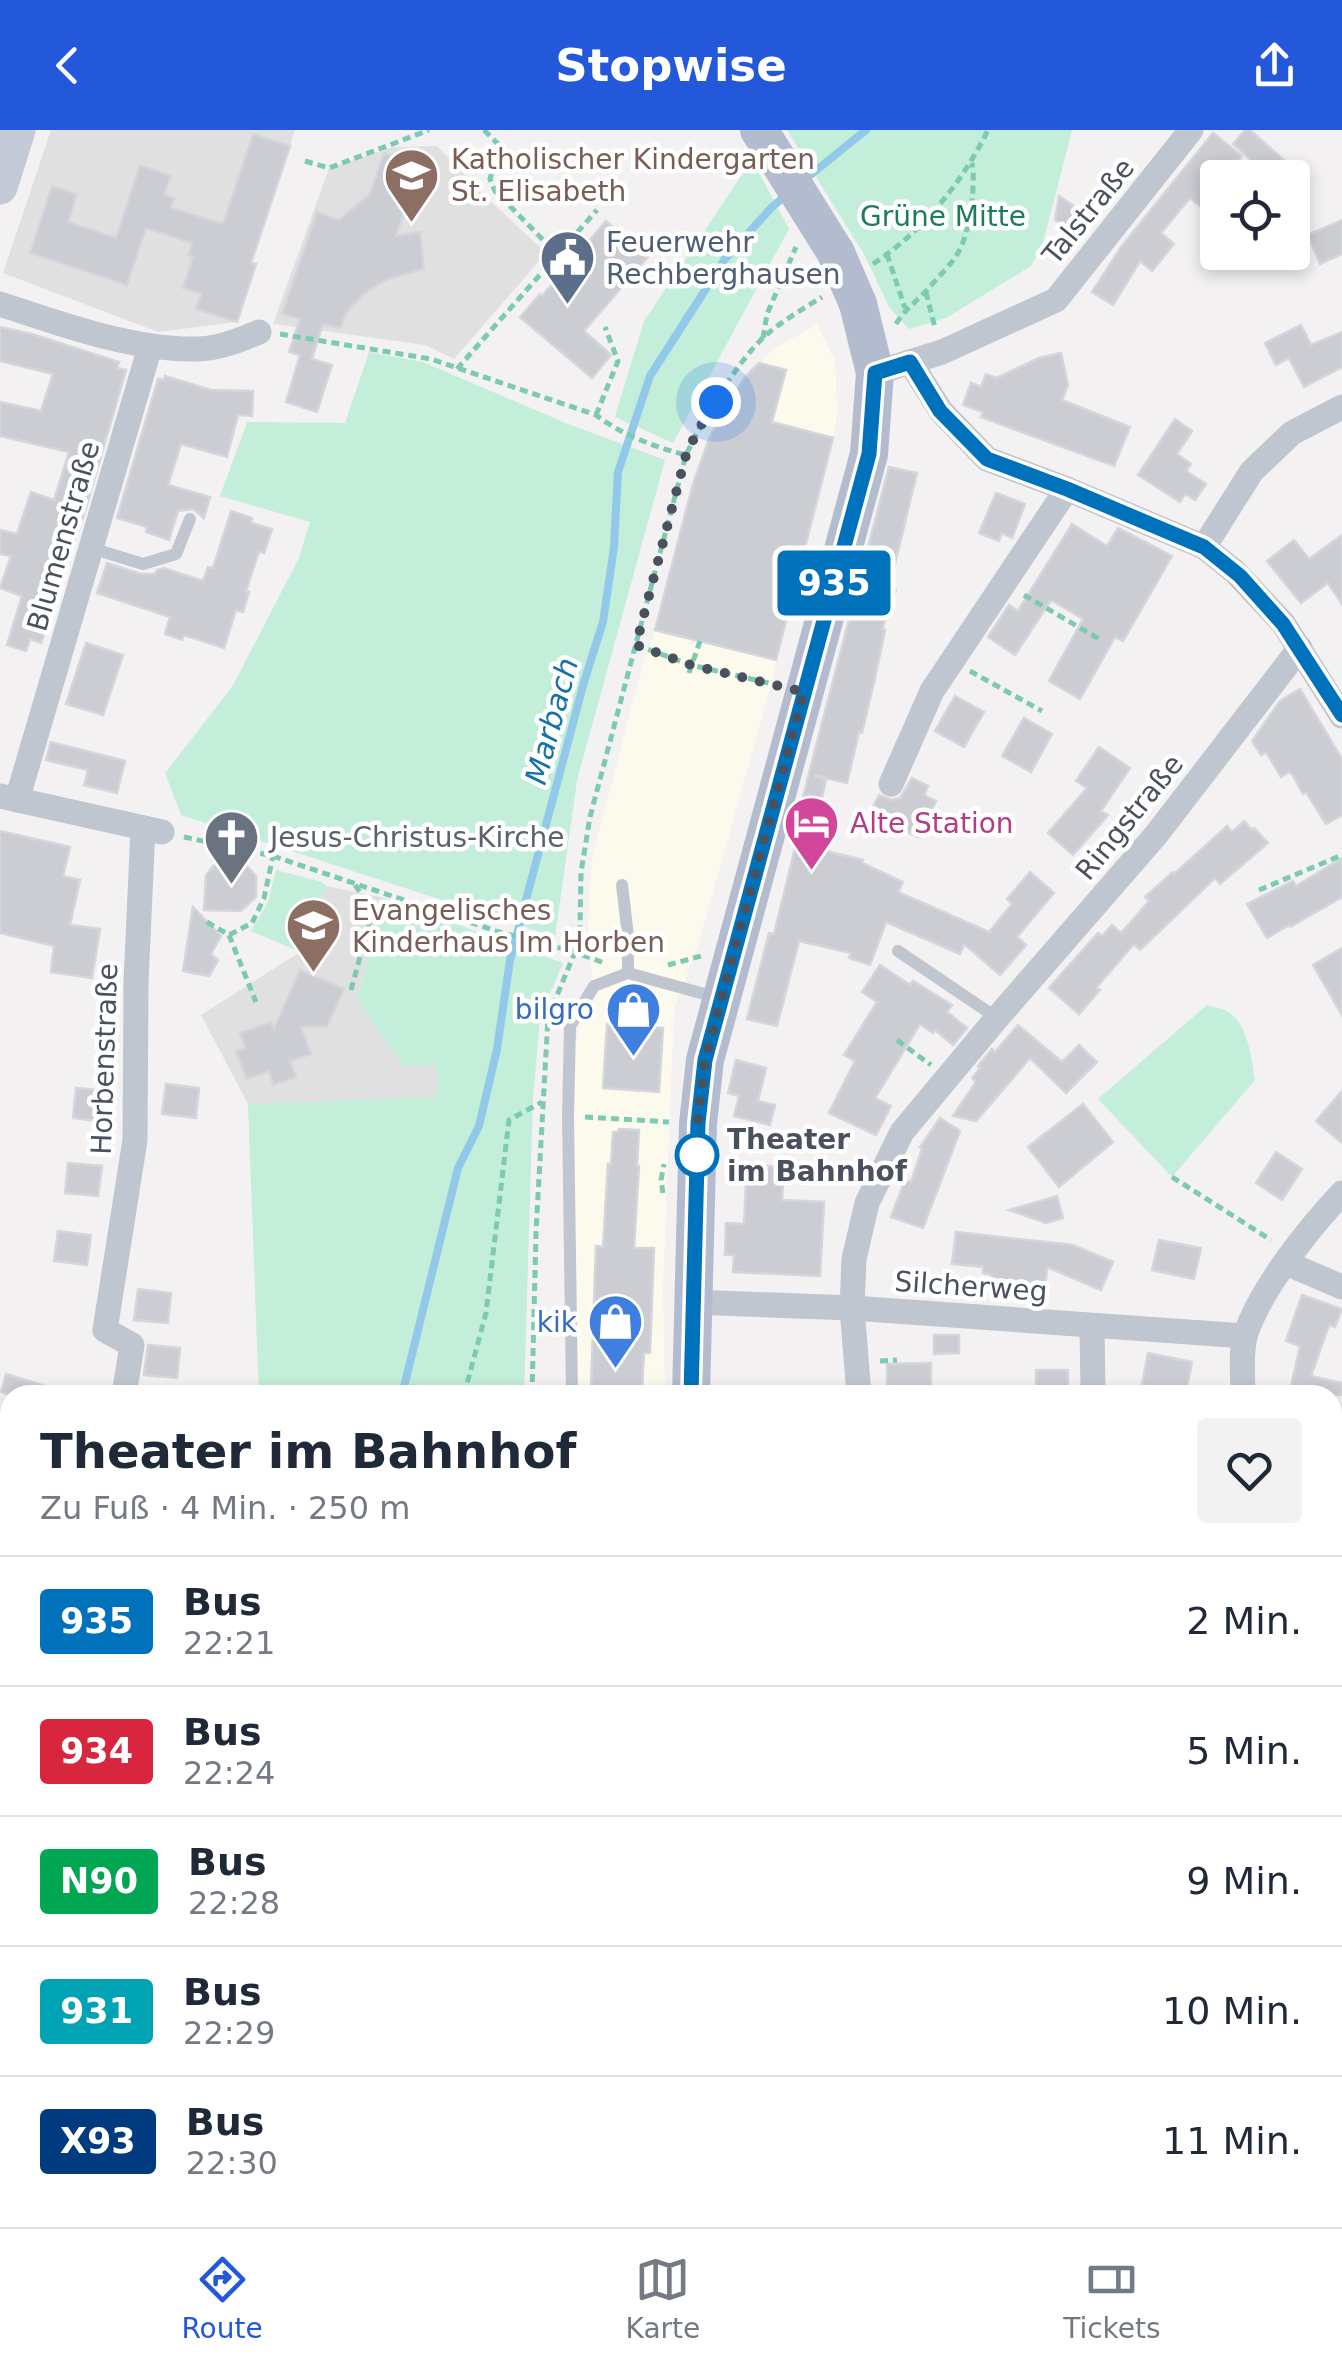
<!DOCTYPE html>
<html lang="de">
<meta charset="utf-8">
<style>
body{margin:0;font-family:"DejaVu Sans",sans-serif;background:#f2f2f3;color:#1f2937;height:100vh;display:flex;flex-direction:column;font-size:38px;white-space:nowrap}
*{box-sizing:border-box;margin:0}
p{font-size:32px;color:#747a83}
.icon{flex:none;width:55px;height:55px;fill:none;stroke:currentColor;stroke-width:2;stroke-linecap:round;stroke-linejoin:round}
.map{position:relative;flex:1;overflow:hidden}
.drawer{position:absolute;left:0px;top:1255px;width:1342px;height:842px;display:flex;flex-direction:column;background:#fff;border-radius:30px 30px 0 0;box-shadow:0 5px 15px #0003}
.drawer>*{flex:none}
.badge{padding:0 20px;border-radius:8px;font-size:35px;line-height:65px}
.controls{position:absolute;left:1200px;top:30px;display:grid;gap:20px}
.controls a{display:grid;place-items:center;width:110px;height:110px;border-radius:10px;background:#fff;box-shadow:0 5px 15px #0003;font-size:50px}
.you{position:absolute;width:50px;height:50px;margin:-25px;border:8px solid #fff;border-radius:50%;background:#1a73e8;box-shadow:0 0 0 15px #1a73e833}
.map>.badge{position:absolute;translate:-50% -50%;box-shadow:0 0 0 5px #fff}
.round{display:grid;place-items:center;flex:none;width:105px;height:105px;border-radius:10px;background:#f2f2f3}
.overview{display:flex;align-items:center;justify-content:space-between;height:170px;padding:0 40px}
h1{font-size:48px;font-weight:700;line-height:75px}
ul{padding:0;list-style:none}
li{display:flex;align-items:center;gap:30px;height:130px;padding:0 40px;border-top:2px solid #e0e1e3}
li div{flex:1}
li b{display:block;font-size:38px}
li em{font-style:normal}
li .badge{min-width:110px;font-weight:700;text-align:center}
header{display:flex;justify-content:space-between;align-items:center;height:130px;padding:0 40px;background:#2358db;color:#fff;font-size:45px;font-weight:700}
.menu{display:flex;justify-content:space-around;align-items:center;height:140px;border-top:2px solid #e0e1e3;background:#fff;font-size:28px;color:#747a83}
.menu a{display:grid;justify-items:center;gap:5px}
.menu .on{color:#2358db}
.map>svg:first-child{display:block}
.commercial{fill:#fcfaed}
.education{fill:#e1e0e0}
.green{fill:#c3eeda}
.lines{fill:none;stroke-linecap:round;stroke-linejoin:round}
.stream{stroke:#92c9e8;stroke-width:8}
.building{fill:#cbcdd3;stroke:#d5d6dc;stroke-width:2.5}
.path{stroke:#7ccaaf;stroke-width:5;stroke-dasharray:8 5;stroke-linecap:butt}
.lane{stroke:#c0c6cf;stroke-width:12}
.street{stroke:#c0c6cf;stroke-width:25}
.secondary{stroke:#c3c9d6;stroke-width:35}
.primary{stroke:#b3bcce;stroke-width:38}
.primary-bridge{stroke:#b3bcce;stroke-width:38}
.line-casing{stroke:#fff;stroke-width:22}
.line{stroke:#0072bc;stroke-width:15}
.walk{stroke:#4a515e;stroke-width:10;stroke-dasharray:0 18}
.stop-dot{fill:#fff;stroke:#0072bc;stroke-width:5}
.labels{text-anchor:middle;stroke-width:9;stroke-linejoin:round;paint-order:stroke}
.education-label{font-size:28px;fill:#785e54;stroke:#fff;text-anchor:start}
.street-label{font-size:28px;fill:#4a515e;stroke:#fff}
.park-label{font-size:28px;fill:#1d7d5b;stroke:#fff}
.service-label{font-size:28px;fill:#4e5e75;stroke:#fff;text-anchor:start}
.hotel-label{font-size:28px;fill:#b23c85;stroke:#fff;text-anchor:start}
.worship-label{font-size:28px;fill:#5b616d;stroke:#fff;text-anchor:start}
.shop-label{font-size:28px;fill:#366cbe;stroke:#fff;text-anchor:end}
.stop-label{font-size:28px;font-weight:bold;fill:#4a515e;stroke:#fff;text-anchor:start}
.water-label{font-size:30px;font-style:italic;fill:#1472a6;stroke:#fff}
</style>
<header><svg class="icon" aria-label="back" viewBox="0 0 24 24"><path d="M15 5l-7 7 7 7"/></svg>Stopwise<svg class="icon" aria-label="share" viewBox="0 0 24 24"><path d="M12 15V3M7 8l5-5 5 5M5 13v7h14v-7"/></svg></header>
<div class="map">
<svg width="1342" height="2097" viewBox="0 0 1342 2097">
<rect width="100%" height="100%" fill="#f3f1f1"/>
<polygon class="commercial" points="817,194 835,230 837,280 835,298 770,558 699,812 674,878 663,1158 665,1265 539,1265 539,1262 566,1263 574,916 580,894 594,877 588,793 592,729 644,529 655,500 693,354 709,309 724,279 745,247 774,219"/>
<g class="education">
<polygon points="51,0 295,0 252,132 256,134 237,192 158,202 3,143"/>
<polygon points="437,16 485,66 546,123 454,229 425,215 273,194 329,38 393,17"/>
<polygon points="326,756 385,768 357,869 437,935 438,968 248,974 201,885 300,822"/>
</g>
<g class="green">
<polygon points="787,0 1072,0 1043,113 1031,136 946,188 909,199 889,177 865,126"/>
<polygon points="752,30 789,99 673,313 615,287 644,191"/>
<polygon points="369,222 423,232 568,294 665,330 577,650 555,807 181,685 165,643 232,557 299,428 310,392 220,366 247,292 345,293"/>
<polygon points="276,740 322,752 326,756 300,822 251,801 268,772"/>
<polygon points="385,768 563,833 540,887 533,969 524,1265 259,1265 248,974 438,967 437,935 404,937 357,869"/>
<path d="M1207 875C1213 877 1225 879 1230 883 1248 896 1252 930 1255 950L1172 1047 1098 969Z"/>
<polygon points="0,1984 10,1993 10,2088 118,2088 129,2097 0,2097"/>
<polygon points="1342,1988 1342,2097 849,2097 850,2088 1332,2088 1333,2003"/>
<polygon points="287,2088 615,2088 621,2097 298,2097"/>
</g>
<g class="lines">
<g class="stream">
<polyline points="803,51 866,0"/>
<polyline points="402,1265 458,1038 479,996 497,919 510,830 584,552 603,492 614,417 618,342 650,246 725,129 772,77 785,66"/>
<polyline points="477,2088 480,2097"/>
</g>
</g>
<g class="building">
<polygon points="1245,0 1250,0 1285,31 1270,47 1233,14"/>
<polygon points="1213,3 1242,26 1225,48 1218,48 1218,56 1201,77 1190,68 1161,103 1174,114 1152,141 1140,131 1113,175 1092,162 1121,117"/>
<polygon points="253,4 290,16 251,133 256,134 237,192 196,179 201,164 183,158 193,127 188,125 192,113 146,98 127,155 30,123 52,56 77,64 68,92 116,108 140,35 171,46 164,65 174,68 171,78 223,94"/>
<polygon points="384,23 421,35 396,106 420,102 424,139 386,150 363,164 346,183 340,198 323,194 312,229 332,235 317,282 286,272 300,225 289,222 300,189 282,184 317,82 339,90 370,64"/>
<polygon points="1059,66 1086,84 1074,103 1055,90"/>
<polygon points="1342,90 1342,124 1320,134 1308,105"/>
<polygon points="606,91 648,127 584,201 611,225 592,248 520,187 540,164 542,166"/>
<polygon points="1301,195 1311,215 1342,202 1342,237 1304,257 1289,228 1276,235 1265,213"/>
<polygon points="0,197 32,204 119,232 117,238 126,240 86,378 41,513 30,509 26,521 7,515 22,466 0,458 11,426 0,424 0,400 17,404 31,362 54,370 69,322 0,306 0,272 41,281 53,244 0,231"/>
<polygon points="1061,223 1068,255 1062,270 1130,297 1114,336 981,287 983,282 963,275 971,253 981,257 986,244 997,248 1039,228"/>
<polygon points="759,233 786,240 772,292 833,308 776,530 655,500 693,354 709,309 724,279 745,247"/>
<polygon points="165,246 211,260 253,261 252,286 238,285 227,327 181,314 168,355 210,367 204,388 193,379 178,381 169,410 146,402 147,397 117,388 158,249 164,250"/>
<polygon points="1175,289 1192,301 1177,324 1191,334 1186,341 1206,354 1195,370 1185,364 1180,372 1138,345"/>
<polygon points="889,337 917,343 889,458 896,460 882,499 885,500 875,548 862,603 859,602 847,653 814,645 826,650 810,717 863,730 862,733 903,752 898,762 989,802 1012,774 1007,769 1030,742 1054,763 1017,807 1026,815 1000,845 964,814 960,824 886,792 870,835 849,828 851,823 799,811 777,896 747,889 769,803 774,804 796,714 792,713 809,643"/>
<polygon points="996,363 1025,374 1012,408 1002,403 999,411 979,403"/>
<polygon points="231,381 252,388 251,393 272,399 264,423 259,421 246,461 249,462 243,482 236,480 224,518 184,505 182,510 165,504 170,487 97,463 107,433 141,444 155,444 157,440 164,438 203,451 208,437 213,438"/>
<polygon points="1072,394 1107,416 1118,398 1172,426 1123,511 1115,507 1080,569 1049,551 1083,489 1051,470 1015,525 988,507 1009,475 1018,481"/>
<polygon points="1342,405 1342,474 1328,453 1301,473 1267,431 1294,410 1309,429"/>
<polygon points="86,513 123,525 103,585 66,574"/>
<polygon points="1300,559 1342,629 1342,685 1326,694 1306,662 1303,664 1292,644 1289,642 1281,647 1266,622 1261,625 1252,611 1280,571"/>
<polygon points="955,566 984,582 964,617 935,601"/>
<polygon points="1024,588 1052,604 1031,642 1002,626"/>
<polygon points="51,612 125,631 117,663 84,655 88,640 46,630"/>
<polygon points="1099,617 1130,638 1101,681 1108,685 1073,725 1048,703 1087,658 1076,651"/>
<polygon points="912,648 928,656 924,665 936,671 918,707 870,683 879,665 892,670 900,668"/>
<polygon points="1244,691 1252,700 1254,698 1268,713 1220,754 1215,748 1140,820 1134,814 1096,858 1100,860 1079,884 1049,858 1098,803 1102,806 1112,795 1121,803 1149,771 1145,767 1173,742 1174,744 1227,696 1232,702"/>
<polygon points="0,701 70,717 63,746 80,750 70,795 100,799 92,848 51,842 54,816 0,803"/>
<polygon points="1342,728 1342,767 1290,797 1289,795 1267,808 1247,774 1293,751 1296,756"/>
<polygon points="218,731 242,731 256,746 256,767 241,781 204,780 206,745"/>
<polygon points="193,777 221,806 211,824 218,830 209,846 183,841"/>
<polygon points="1342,818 1342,885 1313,835"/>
<polygon points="880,835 910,855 913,851 952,875 947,882 967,898 953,915 935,900 933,903 920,894 875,968 891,976 876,1005 829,983 855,931 844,925 877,872 862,862"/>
<polygon points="300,840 344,859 327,896 301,897 311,924 290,931 296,947 273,955 269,941 247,949 236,921 246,918 240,903 271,892 274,899"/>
<polygon points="607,894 663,898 659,962 603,958"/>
<polygon points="1018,895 1062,932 1079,915 1097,932 1066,963 1030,928 976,991 953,986 976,952 972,948 980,938 978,936 992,919 995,922"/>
<polygon points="736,930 766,938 758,971 775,975 770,995 734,986 739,966 728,963"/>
<polygon points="166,954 199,958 196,988 162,984"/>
<polygon points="76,958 109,961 106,992 73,988"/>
<polygon points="1342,961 1342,1013 1316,991"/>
<polygon points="1083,974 1113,1012 1059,1057 1028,1017"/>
<polygon points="940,988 960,1001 923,1098 891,1087 905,1050 911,1052 922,1019 920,1017"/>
<polygon points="619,999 639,1000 637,1036 639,1036 634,1118 654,1118 650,1223 644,1223 642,1259 591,1257 596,1116 603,1117 608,1034 611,1035 613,1002 618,1002"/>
<polygon points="1276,1022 1302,1039 1282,1070 1256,1053"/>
<polygon points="68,1033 102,1036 98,1066 65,1063"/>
<polygon points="747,1035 784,1037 782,1070 824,1072 820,1146 733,1142 734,1125 725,1125 726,1093 744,1094"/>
<polygon points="1057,1066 1063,1088 1046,1093 1009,1080"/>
<polygon points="58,1101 91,1105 87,1135 54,1131"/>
<polygon points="956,1102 1073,1115 1113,1132 1101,1160 1047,1137 1045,1161 991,1157 992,1145 983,1143 983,1137 952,1134"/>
<polygon points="1159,1110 1201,1118 1194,1149 1152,1140"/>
<polygon points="138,1159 171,1163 168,1193 134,1190"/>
<polygon points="1302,1165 1342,1179 1335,1197 1329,1195 1311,1246 1342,1253 1342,1265 1289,1265 1300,1216 1286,1211"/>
<polygon points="934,1205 959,1205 959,1223 934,1224"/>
<polygon points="148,1215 180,1218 177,1248 144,1245"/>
<polygon points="1148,1223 1192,1232 1186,1263 1160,1258 1159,1265 1140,1265"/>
<polygon points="931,1233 931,1265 887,1265 887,1234"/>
<rect x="1036" y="1240" width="32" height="25"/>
<polygon points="6,1244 59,1260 58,1265 11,1265 1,1262"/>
</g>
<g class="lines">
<g class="path">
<polyline points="484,0 500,16 490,49 495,61 558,125"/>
<polyline points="305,31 329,38 429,0"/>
<polyline points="887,124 905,178"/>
<path d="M873 134C923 101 962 53 988 0"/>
<polyline points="926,162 935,198"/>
<path d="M896 194C905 179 917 171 929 158 938 147 952 134 959 121 970 101 976 55 972 33"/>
<path d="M280 204 431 229 596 285C622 305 655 317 686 325"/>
<polyline points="763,208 767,184 796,117"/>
<polyline points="457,239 597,80"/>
<polyline points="596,285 618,231 605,197"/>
<polyline points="1024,465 1099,509"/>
<polyline points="636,515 691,535 777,555"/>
<polyline points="970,541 1042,581"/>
<polyline points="689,543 700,511"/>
<polyline points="184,707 273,726 499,802 575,822 604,833"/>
<polyline points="1259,760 1342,725"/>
<polyline points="207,792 229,805 252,793 264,768 273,726"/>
<polyline points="229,805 256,872"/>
<polyline points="668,835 701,826"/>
<polyline points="351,860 371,787 367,772 355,755"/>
<polyline points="897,910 931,935"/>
<polyline points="585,987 669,992"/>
<polyline points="1172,1047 1271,1110"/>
<polyline points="663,1063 661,1050 664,1034"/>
<polyline points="880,1231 897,1230"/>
<polyline points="464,1265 486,1183 509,990 542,972"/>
<path d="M532 1265 536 1102 548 887 575 822 580 798 581 742 590 687 686 325C702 291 736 233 764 207 780 192 803 179 822 167"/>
<polyline points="1332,1707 1342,1700"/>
<polyline points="1332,2045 1342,2047"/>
<polyline points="562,2088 566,2097"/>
<polyline points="629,2088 635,2097"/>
<polyline points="843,2097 844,2088"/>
</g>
<g class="lane">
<polyline points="91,418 143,434 176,424 190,389"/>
<polyline points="622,755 628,806 628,843"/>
<polyline points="898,821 997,888"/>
<polyline points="572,1265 568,986 570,896 594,856 628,843 719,868"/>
</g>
<g class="street">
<path d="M0 174C60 194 135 221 199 219 220 218 240 210 259 202"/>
<polyline points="910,232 942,222 1056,170 1191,0"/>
<polyline points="875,243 910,232 941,281 987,329 1067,359 1204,417 1234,441 1283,493 1342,586"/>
<polyline points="1204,417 1252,341 1292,303 1342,277"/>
<polyline points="891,654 932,561 1067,359"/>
<polyline points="0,666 162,702"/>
<polyline points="17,670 150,217"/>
<polyline points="1286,1133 1342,1157"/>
<polyline points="692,1172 852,1178 1245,1206"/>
<polyline points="1092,1196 1093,1265"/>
<polyline points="124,1265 132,1215 105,1200 135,1010 136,852 143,698"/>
<polyline points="859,1265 852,1178 854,1129 867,1073 902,1002 997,888 1156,705 1300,518"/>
<path d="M1243 1265C1243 1246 1240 1221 1246 1203 1262 1157 1309 1098 1342 1063"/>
<polyline points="0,1474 10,1476"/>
<polyline points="0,1736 10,1708"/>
</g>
<polyline class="secondary" points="0,57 18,0"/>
<g class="primary">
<polyline points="759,0 836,123"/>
<polyline points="691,1265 698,993 705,930 869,324 875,243 858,174"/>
<polyline points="1332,1938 1342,1943"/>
</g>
<polyline class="primary-bridge" points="836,123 858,174"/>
</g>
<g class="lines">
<defs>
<polyline id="line" points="691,1265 698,993 705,930 869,324 875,243 910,232 940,281 987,329 1067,359 1204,417 1240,446 1283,494 1342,585"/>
</defs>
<use href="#line" class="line-casing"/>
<use href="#line" class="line"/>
<polyline class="walk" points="697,1025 698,988 705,930 804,562 691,535 636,515 686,325 698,300 716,272"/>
</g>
<defs>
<symbol id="school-pin" viewBox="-11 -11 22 30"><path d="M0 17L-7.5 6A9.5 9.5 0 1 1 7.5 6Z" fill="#8d6e63" stroke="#fff"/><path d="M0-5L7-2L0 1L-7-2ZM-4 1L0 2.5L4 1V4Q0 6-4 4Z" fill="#fff"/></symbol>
<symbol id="civic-pin" viewBox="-11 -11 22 30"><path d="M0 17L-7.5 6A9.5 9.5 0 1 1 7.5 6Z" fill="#5c6f8a" stroke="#fff"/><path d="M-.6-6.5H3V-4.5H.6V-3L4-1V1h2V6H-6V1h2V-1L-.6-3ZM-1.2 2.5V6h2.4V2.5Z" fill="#fff"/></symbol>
<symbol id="hotel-pin" viewBox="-11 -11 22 30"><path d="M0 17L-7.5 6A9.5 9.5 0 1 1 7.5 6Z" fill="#d1479c" stroke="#fff"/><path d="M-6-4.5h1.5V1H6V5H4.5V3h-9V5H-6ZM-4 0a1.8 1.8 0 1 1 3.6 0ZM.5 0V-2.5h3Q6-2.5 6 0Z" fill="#fff"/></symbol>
<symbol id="church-pin" viewBox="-11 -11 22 30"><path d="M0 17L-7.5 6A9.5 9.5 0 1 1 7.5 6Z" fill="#6b7280" stroke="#fff"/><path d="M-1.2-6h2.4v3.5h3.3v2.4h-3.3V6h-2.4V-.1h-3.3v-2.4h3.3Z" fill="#fff"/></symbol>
<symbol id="shop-pin" viewBox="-11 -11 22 30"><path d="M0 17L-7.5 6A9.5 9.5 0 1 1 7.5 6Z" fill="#3f7fe0" stroke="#fff"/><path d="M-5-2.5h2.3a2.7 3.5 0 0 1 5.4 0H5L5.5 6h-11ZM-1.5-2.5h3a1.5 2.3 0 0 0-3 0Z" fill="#fff"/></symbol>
</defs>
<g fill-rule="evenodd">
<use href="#school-pin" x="380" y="14" width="63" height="86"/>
<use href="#civic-pin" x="536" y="96" width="63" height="86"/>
<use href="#hotel-pin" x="780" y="662" width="63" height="86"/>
<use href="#church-pin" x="200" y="676" width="63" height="86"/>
<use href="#school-pin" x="282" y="764" width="63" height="86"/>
<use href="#shop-pin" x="602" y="848" width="63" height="86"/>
<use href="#shop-pin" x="584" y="1160" width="63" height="86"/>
</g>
<circle class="stop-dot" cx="697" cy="1025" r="20"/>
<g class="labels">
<g class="education-label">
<text x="451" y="39">Katholischer Kindergarten<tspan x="451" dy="32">St. Elisabeth</tspan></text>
<text x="352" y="790">Evangelisches<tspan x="352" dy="32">Kinderhaus Im Horben</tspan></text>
</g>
<g class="street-label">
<text transform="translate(1088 81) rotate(-51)" y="10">Talstraße</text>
<text transform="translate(63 406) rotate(-74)" y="10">Blumenstraße</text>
<text transform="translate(1129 687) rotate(-51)" y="10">Ringstraße</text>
<text transform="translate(104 929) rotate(-88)" y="10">Horbenstraße</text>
<text transform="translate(971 1156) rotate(4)" y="10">Silcherweg</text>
</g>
<g class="park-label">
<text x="943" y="96">Grüne Mitte</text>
</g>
<g class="service-label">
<text x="606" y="122">Feuerwehr<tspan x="606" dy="32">Rechberghausen</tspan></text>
</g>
<g class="hotel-label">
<text x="850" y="703">Alte Station</text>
</g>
<g class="worship-label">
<text x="270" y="717">Jesus-Christus-Kirche</text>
</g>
<g class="shop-label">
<text x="594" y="889">bilgro</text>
<text x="577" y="1202">kik</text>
</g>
<g class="stop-label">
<text x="727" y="1019">Theater<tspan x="727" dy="32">im Bahnhof</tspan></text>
</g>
<g class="water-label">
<text transform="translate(552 591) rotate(-75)" y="10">Marbach</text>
</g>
</g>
</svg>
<div class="controls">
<a><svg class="icon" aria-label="locate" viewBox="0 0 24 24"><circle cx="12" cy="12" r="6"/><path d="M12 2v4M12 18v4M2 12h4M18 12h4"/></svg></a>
</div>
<div class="you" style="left:716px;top:272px"></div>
<b class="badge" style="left:834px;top:453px;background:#0072bc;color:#fff">935</b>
<section class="drawer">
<div class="overview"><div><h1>Theater im Bahnhof</h1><p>Zu Fuß · 4 Min. · 250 m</p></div><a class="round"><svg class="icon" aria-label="heart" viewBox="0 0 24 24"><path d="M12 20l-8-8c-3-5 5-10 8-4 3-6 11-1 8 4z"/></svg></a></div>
<ul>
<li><span class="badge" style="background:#0072bc;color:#fff">935</span><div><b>Bus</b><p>22:21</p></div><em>2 Min.</em></li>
<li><span class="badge" style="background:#d7263d;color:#fff">934</span><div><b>Bus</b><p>22:24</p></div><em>5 Min.</em></li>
<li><span class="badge" style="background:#00a651;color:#fff">N90</span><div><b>Bus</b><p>22:28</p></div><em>9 Min.</em></li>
<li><span class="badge" style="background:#00a3b4;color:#fff">931</span><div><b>Bus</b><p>22:29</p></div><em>10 Min.</em></li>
<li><span class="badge" style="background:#003b80;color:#fff">X93</span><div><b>Bus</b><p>22:30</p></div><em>11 Min.</em></li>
</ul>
</section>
</div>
<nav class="menu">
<a class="on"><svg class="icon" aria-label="directions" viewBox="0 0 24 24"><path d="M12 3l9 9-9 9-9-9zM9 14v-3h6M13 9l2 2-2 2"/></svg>Route</a>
<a><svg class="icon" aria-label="map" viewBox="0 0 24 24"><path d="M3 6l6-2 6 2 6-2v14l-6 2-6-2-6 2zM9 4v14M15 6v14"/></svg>Karte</a>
<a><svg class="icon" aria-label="tickets" viewBox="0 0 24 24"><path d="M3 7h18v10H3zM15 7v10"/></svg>Tickets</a>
</nav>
